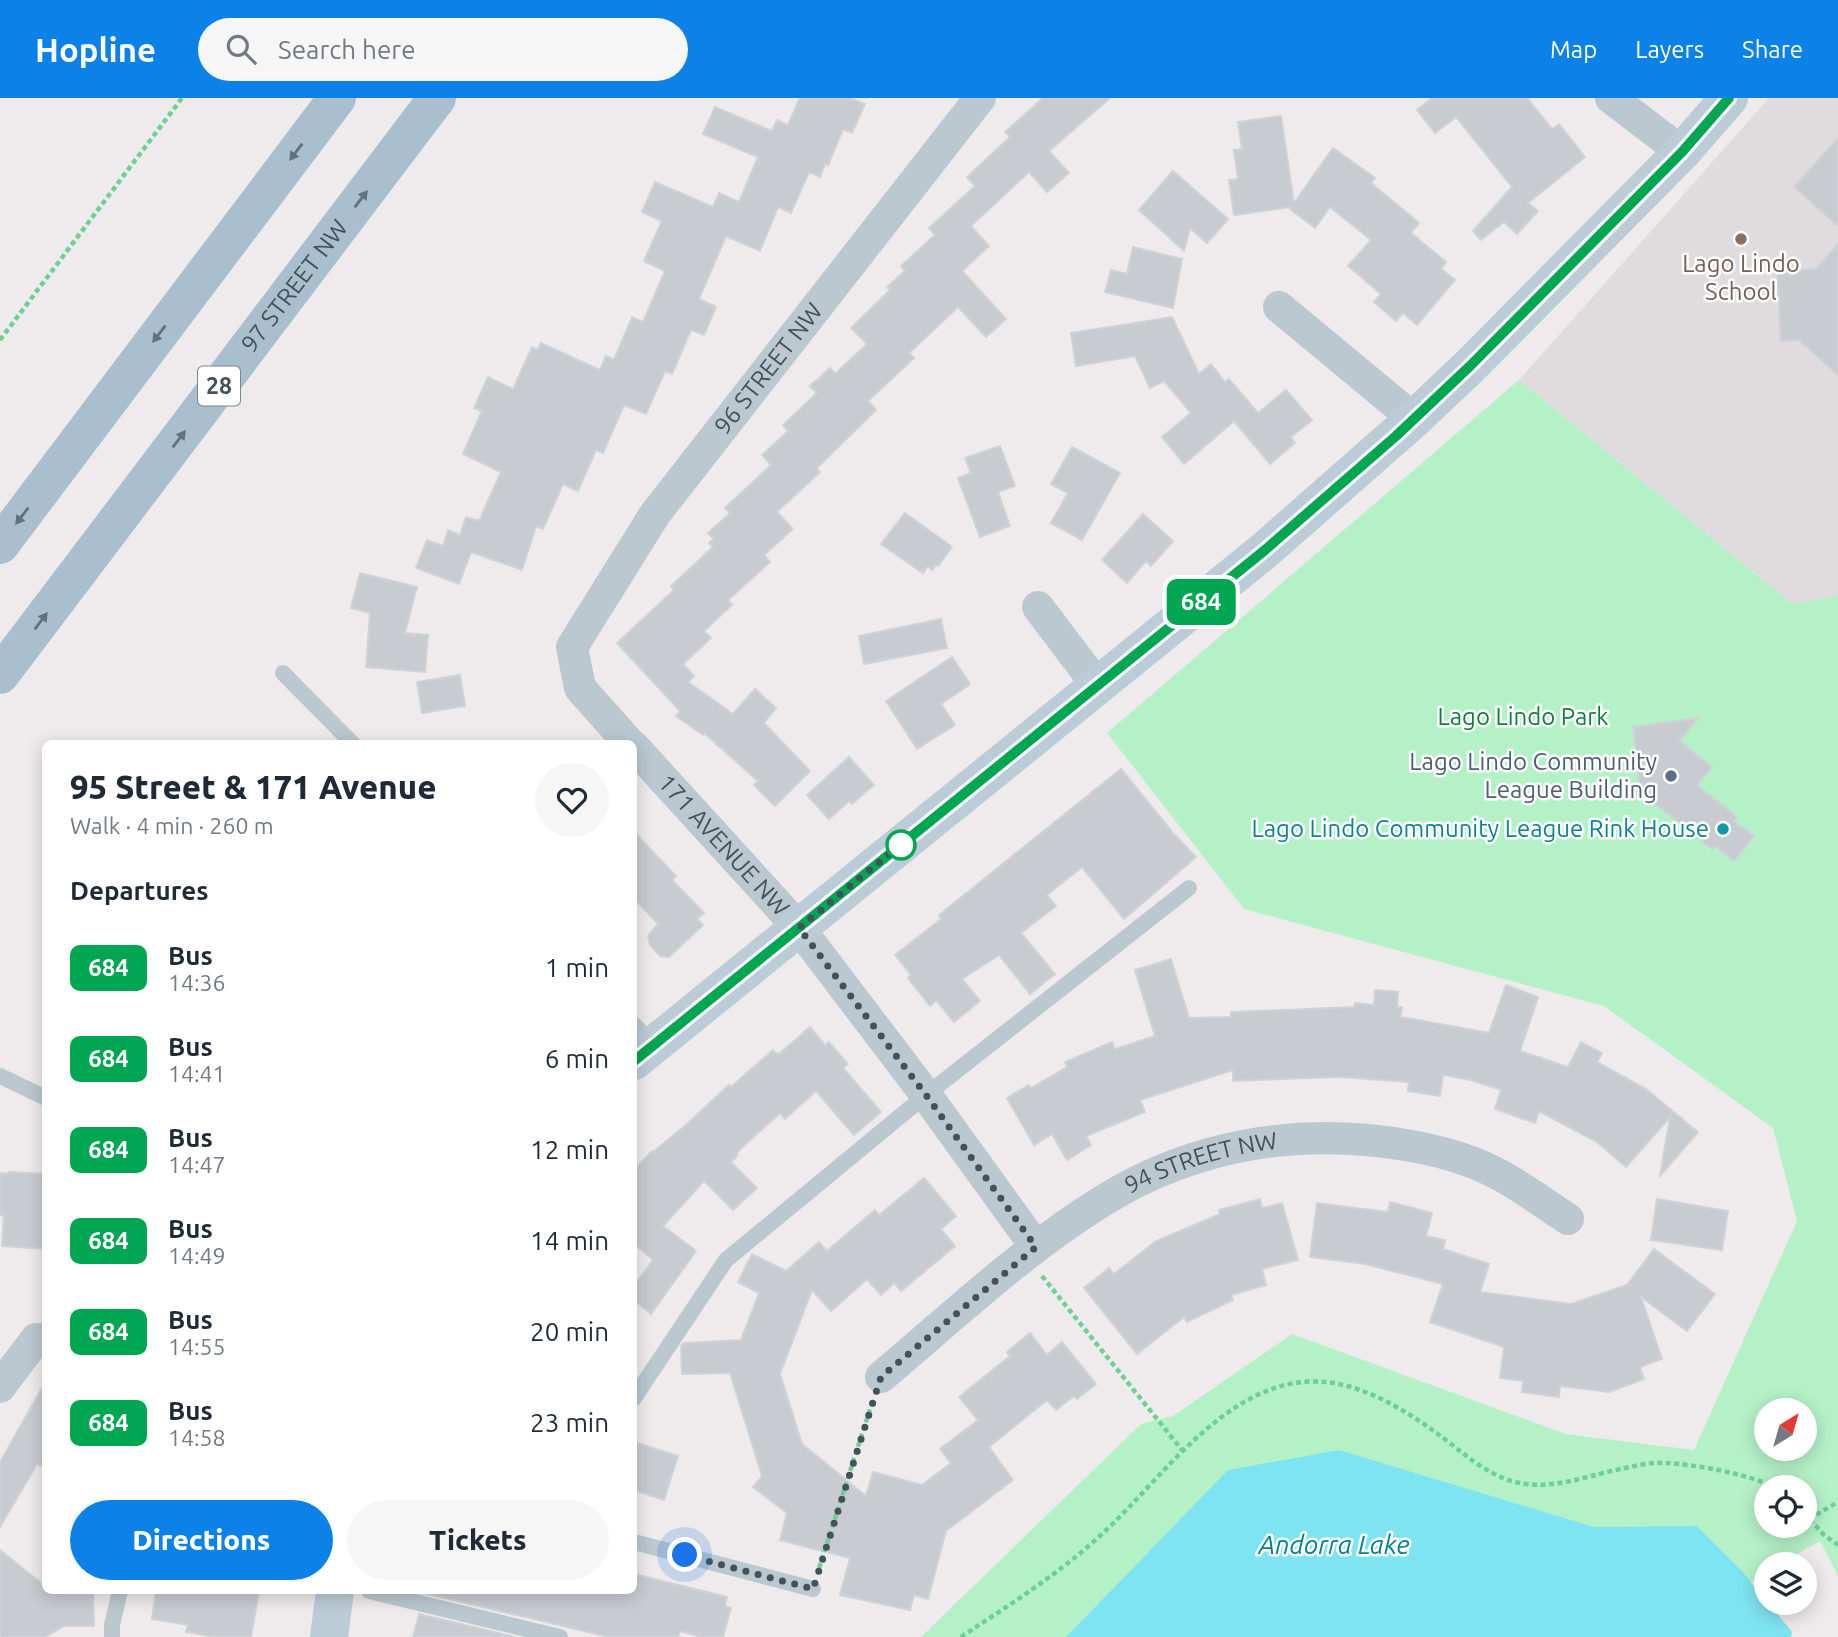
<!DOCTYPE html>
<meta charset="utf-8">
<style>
body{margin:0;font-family:Ubuntu,sans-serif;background:#f6f6f7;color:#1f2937;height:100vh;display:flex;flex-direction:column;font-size:26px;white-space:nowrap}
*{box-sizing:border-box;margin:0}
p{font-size:23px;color:#747a83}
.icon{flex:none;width:38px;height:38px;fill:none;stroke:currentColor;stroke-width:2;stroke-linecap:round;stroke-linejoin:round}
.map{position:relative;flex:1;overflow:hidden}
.panel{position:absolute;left:42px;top:642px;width:595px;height:854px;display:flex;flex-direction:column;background:#fff;border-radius:10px;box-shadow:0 4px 18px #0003}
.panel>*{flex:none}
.badge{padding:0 14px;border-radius:10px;font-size:24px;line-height:46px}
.needle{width:46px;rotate:37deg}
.buttons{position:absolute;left:1754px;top:1300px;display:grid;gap:14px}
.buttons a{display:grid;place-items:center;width:63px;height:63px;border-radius:50%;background:#fff;box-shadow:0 4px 18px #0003;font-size:35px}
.you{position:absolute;width:35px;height:35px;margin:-18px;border:5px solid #fff;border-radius:50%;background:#1a73e8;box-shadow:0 0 0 10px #1a73e833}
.map>.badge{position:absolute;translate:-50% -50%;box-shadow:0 0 0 4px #fff}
h2{padding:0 28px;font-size:26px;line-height:63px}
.round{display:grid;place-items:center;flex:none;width:74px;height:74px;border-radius:37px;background:#f6f6f7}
.summary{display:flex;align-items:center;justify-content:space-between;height:119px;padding:0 28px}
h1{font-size:33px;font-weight:800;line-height:52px}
.cta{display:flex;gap:14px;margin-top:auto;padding:14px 28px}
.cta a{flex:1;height:80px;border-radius:42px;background:#0c81e8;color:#fff;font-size:28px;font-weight:800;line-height:80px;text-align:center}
.cta a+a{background:#f6f6f7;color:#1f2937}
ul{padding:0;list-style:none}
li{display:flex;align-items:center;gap:21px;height:91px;padding:0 28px}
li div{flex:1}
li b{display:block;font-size:26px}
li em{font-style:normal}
li .badge{min-width:77px;font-weight:700;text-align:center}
header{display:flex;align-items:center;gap:42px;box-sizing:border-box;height:98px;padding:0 35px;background:#0c81e8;color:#fff}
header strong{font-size:33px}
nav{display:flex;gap:38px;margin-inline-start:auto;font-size:24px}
.search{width:490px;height:63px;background:#f6f6f7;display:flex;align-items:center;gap:18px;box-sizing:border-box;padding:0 24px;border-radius:38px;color:#747a83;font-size:26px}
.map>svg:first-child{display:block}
.education{fill:#e0dcde}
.green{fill:#b5f1c7;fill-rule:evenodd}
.water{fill:#7fe4f1}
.building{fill:#c8ccd1;stroke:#cfd3d8;stroke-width:2}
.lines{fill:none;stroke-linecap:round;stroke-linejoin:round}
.path{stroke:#6bd195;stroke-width:4.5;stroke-dasharray:5 3.5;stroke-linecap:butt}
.lane{stroke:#bbc8d0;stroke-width:16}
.street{stroke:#bbc8d0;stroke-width:32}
.secondary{stroke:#bcccd7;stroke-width:38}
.primary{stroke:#a9bfcd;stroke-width:38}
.oneway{fill:#62727c}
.line-casing{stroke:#fff;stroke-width:16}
.line{stroke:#00a651;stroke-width:10}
.walk{stroke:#43515a;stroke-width:7;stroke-dasharray:0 12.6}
.education-dot{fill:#8d6e63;stroke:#fff;stroke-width:2.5}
.service-dot{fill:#5c6f8a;stroke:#fff;stroke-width:2.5}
.culture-dot{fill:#0f9aa8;stroke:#fff;stroke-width:2.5}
.stop-dot{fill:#fff;stroke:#00a651;stroke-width:3.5}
.labels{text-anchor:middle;stroke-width:5;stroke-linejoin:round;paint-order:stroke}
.shield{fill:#fff;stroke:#7b858c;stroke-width:2}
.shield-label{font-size:23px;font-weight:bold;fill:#43515a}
.education-label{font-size:24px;fill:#785e54;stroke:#fff}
.street-label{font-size:24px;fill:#43515a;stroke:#fff}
.park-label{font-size:24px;fill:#107f3d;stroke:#fff}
.service-label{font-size:24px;fill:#4e5e75;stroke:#fff;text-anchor:end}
.culture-label{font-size:24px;fill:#0d838f;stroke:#fff;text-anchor:end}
.water-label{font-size:26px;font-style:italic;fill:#067f8f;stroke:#fff}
</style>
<header>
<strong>Hopline</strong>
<div class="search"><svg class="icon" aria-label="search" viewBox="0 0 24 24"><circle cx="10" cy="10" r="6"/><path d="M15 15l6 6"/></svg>Search here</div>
<nav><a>Map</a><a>Layers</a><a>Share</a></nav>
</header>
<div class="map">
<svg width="1838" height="1539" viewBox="0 0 1838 1539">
<rect width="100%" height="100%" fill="#efebec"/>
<polygon class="education" points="1769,0 1838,0 1838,497 1792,506 1519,282"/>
<path class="green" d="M1519 282 1792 506 1838 497V1478L1820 1443 1780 1466H1766V1475L1751 1484 1766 1505H1768L1792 1534 1791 1539H921L1141 1326 1173 1318 1292 1236 1566 1336 1694 1352 1797 1123 1773 1030 1604 908 1244 811 1107 635ZM1766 1312H1804V1351H1766ZM1766 1390H1804V1428H1766Z"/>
<polygon class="water" points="1339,1352 1594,1429 1697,1428 1744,1475 1766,1505 1768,1505 1792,1534 1791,1539 1066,1539 1228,1372"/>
<g class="building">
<polygon points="800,0 849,0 865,6 852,35 843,31 828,67 825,66 820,79 809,74 791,115 778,109 760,153 726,138 699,201 716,209 704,237 691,232 672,276 665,273 646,316 624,307 603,355 596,352 578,393 563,386 543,431 536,428 522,472 471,454 459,486 416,470 427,442 443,448 448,432 460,437 466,419 479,423 501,374 463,356 482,313 474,310 488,279 513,291 532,249 538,252 541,245 600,272 606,258 614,262 632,219 643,224 665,173 644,163 662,123 642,114 655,84 713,109 719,95 739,104 758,59 703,36 715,9 772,33 777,22 788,27"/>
<polygon points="1043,0 1110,0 1049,53 1069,75 1047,94 1029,74 971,128 989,148 962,173 1006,221 986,239 958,209 909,255 914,260 868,303 876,312 817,370 820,374 777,414 793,431 764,457 770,464 728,502 732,507 704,533 711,540 683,566 694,578 688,584 733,616 755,591 776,610 764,625 810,673 775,708 754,687 758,683 704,635 703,637 676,618 680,613 617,545 674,492 671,488 713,449 709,445 714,441 708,435 730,415 725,410 771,367 762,357 788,333 783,327 817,295 810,288 830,270 835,276 867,246 851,230 890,192 887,189 905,173 901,168 935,137 929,130 975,88 967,79 1010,39 1005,34"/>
<polygon points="1432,0 1527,0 1552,31 1559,26 1585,59 1528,105 1538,113 1517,136 1504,124 1481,142 1473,133 1512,89 1456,19 1435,35 1417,12"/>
<polygon points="1281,18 1294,105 1333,50 1375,80 1371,85 1419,125 1411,135 1446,164 1441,171 1455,182 1417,227 1403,215 1396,223 1374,204 1381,196 1348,168 1371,142 1330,109 1315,130 1290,111 1291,109 1234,117 1229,82 1238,81 1234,52 1242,51 1238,24"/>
<polygon points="1838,40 1838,128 1794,89"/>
<polygon points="1173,73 1228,121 1207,145 1190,130 1184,153 1139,112"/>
<polygon points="1838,146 1838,277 1799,242 1781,243 1777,173 1816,171"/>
<polygon points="1133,149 1182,161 1173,210 1105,194 1111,172 1127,176"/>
<polygon points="1172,219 1199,276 1211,266 1225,284 1229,281 1258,315 1286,292 1312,322 1291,339 1295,345 1270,366 1234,323 1184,366 1162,339 1191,315 1164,283 1150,290 1135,258 1076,268 1071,235"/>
<polygon points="1000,348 1015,388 998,394 1010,428 980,439 958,380 971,375 965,360"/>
<polygon points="1072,349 1120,375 1082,442 1051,425 1068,395 1051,386"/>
<polygon points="905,415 952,449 938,468 936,467 932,472 928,468 923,475 881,446"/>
<polygon points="1143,416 1173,443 1151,468 1146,463 1127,485 1102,462"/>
<polygon points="360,475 417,489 405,535 428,537 425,574 366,569 370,515 351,510"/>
<polygon points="941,521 947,550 864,566 859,538"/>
<polygon points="952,559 970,586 941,606 955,627 917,651 886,603"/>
<polygon points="460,577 465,608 422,615 417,584"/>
<polygon points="1698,620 1680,643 1712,669 1697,687 1737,719 1734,723 1754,738 1734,763 1715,748 1712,751 1640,694 1633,629"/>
<polygon points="849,659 874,687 852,706 849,703 829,721 807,697"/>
<polygon points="1121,671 1173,735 1196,759 1124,821 1082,769 1047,797 1056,808 1021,835 1055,876 1030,896 999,857 962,881 980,903 954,924 936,902 930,908 908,880 911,877 895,857 941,821 939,817"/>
<polygon points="634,734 676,778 672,782 704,815 697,821 703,827 669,859 660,858 650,847 648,838 658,826 634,800"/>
<polygon points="1171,861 1189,920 1231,919 1231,914 1354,909 1355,905 1374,907 1375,892 1398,894 1397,909 1402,909 1401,919 1489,935 1506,887 1538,899 1520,953 1568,969 1581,944 1602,955 1597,964 1646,991 1698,1034 1660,1078 1670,1019 1626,1069 1597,1044 1539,1013 1535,1025 1495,1011 1501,992 1471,982 1443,977 1440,998 1408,993 1409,984 1339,979 1233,983 1233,972 1140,1002 1145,1014 1086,1038 1091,1047 1067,1062 1052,1036 1034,1047 1007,1000 1029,987 1031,990 1067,969 1065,964 1112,944 1115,951 1155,938 1135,872"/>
<polygon points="810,929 825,947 829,944 848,966 843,970 881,1014 854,1037 816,993 785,1021 780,1015 736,1055 738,1057 731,1064 757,1090 733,1112 704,1083 663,1128 696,1153 651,1216 634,1202 634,1188 653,1162 634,1145 634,1072 652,1053 653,1054 687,1026 729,987 731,989 773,952 778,957"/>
<polygon points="9,1074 46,1076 46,1151 2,1148 4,1117 0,1117 0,1075 9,1076"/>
<polygon points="924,1080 956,1118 941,1131 955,1148 901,1193 894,1185 881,1197 867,1181 831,1213 812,1192 780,1276 802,1346 866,1398 873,1374 922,1387 951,1365 940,1351 978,1322 959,1299 1010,1258 1007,1254 1030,1235 1047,1257 1062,1244 1096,1286 1077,1301 1074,1298 1056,1312 1047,1302 989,1349 1013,1382 946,1433 928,1501 914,1497 910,1512 840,1497 850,1460 780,1442 787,1415 753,1389 762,1378 730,1275 682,1276 681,1248 684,1245 741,1242 759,1195 738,1184 752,1156 786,1173 819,1144 827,1153 875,1112 879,1117"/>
<polygon points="1260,1101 1262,1110 1282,1105 1298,1162 1262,1171 1266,1187 1231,1197 1233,1202 1187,1224 1184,1219 1137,1256 1084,1190 1109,1170 1114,1176 1156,1143 1220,1116 1219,1112"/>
<polygon points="1657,1101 1728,1113 1722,1152 1651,1142"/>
<polygon points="1390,1104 1432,1115 1426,1138 1445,1142 1443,1151 1489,1166 1480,1194 1571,1206 1627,1187 1654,1151 1715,1196 1687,1233 1641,1199 1662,1261 1640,1269 1644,1281 1609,1294 1560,1288 1559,1299 1522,1294 1523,1283 1500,1280 1504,1249 1430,1224 1443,1186 1365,1166 1310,1159 1317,1105 1388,1114"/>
<polygon points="46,1283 46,1370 37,1366 0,1429 0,1364"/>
<polygon points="634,1344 678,1358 664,1402 634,1392"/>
<polygon points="0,1452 46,1489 46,1493 93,1493 94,1528 64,1528 45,1539 0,1539"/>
<polygon points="634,1476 727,1499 725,1508 731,1510 723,1539 702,1539 680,1533 678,1539 609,1539 424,1495 424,1493 634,1493"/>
<polygon points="156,1493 259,1493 251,1539 216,1539 186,1534 188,1527 152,1521"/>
<polygon points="419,1516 515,1539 413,1539"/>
</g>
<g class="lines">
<g class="path">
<polyline points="0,242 182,0"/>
<polyline points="1042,1178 1182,1352"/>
<polyline points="1804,1415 1824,1437 1838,1447"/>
<polyline points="1809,1421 1838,1404"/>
<polyline points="819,1470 872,1305"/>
<path d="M961 1539C1009 1507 1059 1476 1102 1436 1168 1376 1241 1259 1347 1288 1377 1296 1406 1313 1431 1331 1460 1351 1489 1382 1526 1386 1559 1390 1594 1376 1625 1370 1639 1367 1653 1364 1667 1365 1693 1366 1754 1377 1775 1390"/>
</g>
<g class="lane">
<polyline points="283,575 353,646"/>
<polyline points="634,927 653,946"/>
<polyline points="0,978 46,1000"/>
<polyline points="634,1300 726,1162 926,997 1189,790"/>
<polyline points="634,1444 813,1491"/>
<polyline points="369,1493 560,1539"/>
<polyline points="112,1539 112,1527 120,1493"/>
</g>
<g class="street">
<polyline points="1611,0 1682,54"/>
<polyline points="1279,209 1414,321"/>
<polyline points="1038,509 1097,587"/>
<path id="s1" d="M630 646 580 590 572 549 655 416 980 0"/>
<path id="s2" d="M634 649 799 830 926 997 1036 1149"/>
<path id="s3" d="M881 1279C952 1219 1022 1153 1101 1104 1193 1046 1299 1029 1406 1047 1435 1052 1466 1060 1492 1073 1519 1086 1543 1105 1568 1121"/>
<polyline points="0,1289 36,1241 46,1241"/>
</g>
<g class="secondary">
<polyline points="634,963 1265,452 1414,321 1470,268 1682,54 1729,0"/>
<polyline points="329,1539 335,1493"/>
</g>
<g class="primary">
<polyline points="0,447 337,0"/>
<path id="s4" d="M0 577 437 0"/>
</g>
</g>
<defs><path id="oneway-solid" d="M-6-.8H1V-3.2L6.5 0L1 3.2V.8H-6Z" transform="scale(1.75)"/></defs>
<g class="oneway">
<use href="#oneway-solid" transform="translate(296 54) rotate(127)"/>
<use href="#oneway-solid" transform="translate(361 101) rotate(-53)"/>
<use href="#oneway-solid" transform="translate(159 236) rotate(127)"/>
<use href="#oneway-solid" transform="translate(179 341) rotate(-53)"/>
<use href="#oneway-solid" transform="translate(22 418) rotate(127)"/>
<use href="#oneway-solid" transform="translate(41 523) rotate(-53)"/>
</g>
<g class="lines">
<defs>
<polyline id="line" points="634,963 1265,452 1396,338 1470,268 1588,149 1682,54 1729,0"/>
</defs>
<use href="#line" class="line-casing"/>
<use href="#line" class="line"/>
<polyline class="walk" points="685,1457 813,1491 881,1279 1036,1149 926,997 799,830 905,743 901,747"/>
</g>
<circle class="education-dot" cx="1741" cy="141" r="7"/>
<circle class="service-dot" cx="1671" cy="678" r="7"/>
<circle class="culture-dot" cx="1723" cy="731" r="7"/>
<circle class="stop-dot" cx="901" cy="747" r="14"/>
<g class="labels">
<rect class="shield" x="198" y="268.5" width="42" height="39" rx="5"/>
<g class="shield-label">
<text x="219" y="296">28</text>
</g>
<g class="education-label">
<text x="1741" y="174">Lago Lindo<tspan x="1741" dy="28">School</tspan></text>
</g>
<g class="street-label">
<text dy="8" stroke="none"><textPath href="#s4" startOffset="488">97 STREET NW</textPath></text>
<text dy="8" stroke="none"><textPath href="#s1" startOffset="458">96 STREET NW</textPath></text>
<text dy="8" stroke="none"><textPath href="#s2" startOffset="133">171 AVENUE NW</textPath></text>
<text dy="8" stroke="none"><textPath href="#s3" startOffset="390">94 STREET NW</textPath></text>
</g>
<g class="park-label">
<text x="1523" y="627">Lago Lindo Park</text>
</g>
<g class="service-label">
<text x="1657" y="672">Lago Lindo Community<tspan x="1657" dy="28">League Building</tspan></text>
</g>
<g class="culture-label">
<text x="1709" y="739">Lago Lindo Community League Rink House</text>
</g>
<g class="water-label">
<text x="1334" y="1456">Andorra Lake</text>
</g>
</g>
</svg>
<div class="buttons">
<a><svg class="needle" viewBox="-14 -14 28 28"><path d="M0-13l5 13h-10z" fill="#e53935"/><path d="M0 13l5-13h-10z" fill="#747a83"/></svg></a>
<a><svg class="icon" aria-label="locate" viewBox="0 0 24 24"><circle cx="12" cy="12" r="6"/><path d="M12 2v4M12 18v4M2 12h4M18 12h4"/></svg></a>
<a><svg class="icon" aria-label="layers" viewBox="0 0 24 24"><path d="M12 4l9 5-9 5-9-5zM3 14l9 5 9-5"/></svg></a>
</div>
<div class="you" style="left:685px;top:1457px"></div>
<b class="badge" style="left:1201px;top:504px;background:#00a651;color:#fff">684</b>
<section class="panel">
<div class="summary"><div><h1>95 Street &amp; 171 Avenue</h1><p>Walk · 4 min · 260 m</p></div><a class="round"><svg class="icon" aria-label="heart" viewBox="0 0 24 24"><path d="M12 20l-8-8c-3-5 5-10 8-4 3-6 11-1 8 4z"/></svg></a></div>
<h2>Departures</h2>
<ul>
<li><span class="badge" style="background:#00a651;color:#fff">684</span><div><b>Bus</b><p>14:36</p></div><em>1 min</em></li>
<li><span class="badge" style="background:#00a651;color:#fff">684</span><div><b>Bus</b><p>14:41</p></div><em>6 min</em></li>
<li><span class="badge" style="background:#00a651;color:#fff">684</span><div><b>Bus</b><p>14:47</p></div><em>12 min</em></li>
<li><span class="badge" style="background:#00a651;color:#fff">684</span><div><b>Bus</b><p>14:49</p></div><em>14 min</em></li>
<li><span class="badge" style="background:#00a651;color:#fff">684</span><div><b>Bus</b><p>14:55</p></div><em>20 min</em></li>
<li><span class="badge" style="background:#00a651;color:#fff">684</span><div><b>Bus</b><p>14:58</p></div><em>23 min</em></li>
</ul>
<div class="cta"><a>Directions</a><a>Tickets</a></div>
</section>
</div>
